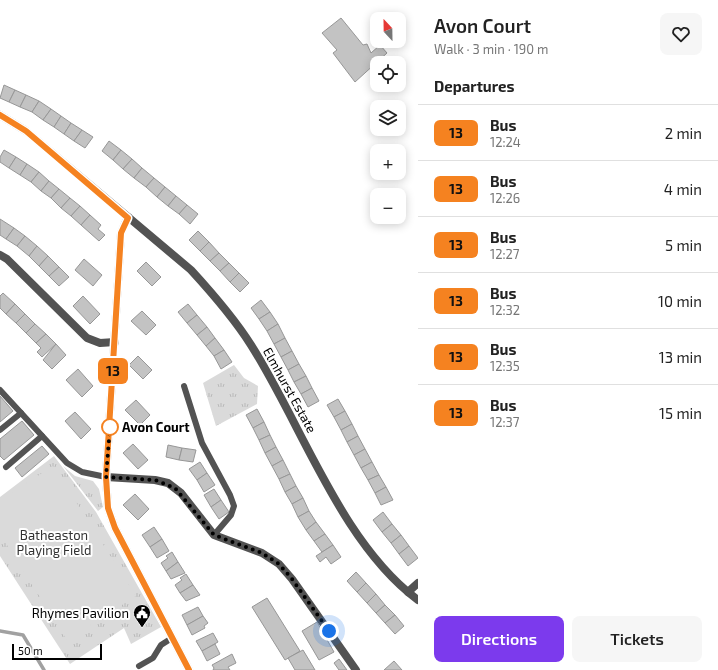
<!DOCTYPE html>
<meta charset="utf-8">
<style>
body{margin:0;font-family:"Exo 2",sans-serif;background:#f6f6f6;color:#222;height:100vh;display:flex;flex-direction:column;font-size:15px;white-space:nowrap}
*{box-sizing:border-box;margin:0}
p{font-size:13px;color:#767676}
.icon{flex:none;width:22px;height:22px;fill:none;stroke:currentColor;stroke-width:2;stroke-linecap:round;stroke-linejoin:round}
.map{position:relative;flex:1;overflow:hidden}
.details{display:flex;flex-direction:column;background:#fff;width:300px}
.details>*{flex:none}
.badge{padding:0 8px;border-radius:6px;font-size:14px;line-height:26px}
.needle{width:26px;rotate:338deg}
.controls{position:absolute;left:370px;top:12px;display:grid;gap:8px}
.controls a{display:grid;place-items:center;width:36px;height:36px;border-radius:8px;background:#fff;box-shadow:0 2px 10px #0003;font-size:20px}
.scale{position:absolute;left:12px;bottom:10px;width:90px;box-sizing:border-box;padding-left:4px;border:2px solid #000;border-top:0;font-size:11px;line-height:14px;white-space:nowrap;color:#000;-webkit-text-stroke:3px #fff;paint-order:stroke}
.you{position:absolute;width:20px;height:20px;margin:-10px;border:3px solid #fff;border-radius:50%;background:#1a73e8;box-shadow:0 0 0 6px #1a73e833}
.map>.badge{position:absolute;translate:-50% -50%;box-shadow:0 0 0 2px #fff}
h2{padding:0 16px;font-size:15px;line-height:36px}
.round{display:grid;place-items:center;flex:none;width:42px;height:42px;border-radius:8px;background:#f6f6f6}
.summary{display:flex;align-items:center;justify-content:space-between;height:68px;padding:0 16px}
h1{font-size:19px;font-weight:600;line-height:30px}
.action{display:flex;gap:8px;margin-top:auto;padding:8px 16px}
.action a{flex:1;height:46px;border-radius:8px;background:#7c3aed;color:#fff;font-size:16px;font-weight:600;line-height:46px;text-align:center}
.action a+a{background:#f6f6f6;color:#222}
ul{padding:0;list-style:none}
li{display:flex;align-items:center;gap:12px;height:56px;padding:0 16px;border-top:1px solid #e0e0e0}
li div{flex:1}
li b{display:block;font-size:15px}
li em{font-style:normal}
li .badge{min-width:44px;font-weight:700;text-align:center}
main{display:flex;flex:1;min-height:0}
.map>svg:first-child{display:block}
.grass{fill:url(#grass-tufts)}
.garden{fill:#dadada}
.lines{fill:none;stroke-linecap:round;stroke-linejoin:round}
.stream{stroke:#a1a1a1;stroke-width:3.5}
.building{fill:#c3c3c3;stroke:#979797}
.lane{stroke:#535353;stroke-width:6}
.street{stroke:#535353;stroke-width:8}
.line-casing{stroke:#fff;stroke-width:9}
.line{stroke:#f58220;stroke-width:6}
.walk{stroke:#000;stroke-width:4;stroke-dasharray:0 7.2}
.stop-dot{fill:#fff;stroke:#f58220;stroke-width:2}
.labels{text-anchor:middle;stroke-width:4;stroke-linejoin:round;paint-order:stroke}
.street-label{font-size:13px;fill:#000;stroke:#fff}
.stop-label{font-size:13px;font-weight:bold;fill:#000;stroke:#fff;text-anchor:start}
.park-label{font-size:13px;fill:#313131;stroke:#fff}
.poi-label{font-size:13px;fill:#000;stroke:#fff;text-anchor:end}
</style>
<main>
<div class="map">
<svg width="418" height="670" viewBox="0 0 418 670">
<defs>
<pattern id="grass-tufts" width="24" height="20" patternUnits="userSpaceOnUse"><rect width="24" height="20" fill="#dadada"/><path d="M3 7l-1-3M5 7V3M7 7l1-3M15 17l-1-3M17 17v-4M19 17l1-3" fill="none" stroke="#b9b9b9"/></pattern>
</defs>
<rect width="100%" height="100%" fill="#fff"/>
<g class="grass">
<polygon points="234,365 244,378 258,386 257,404 216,426 203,383"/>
<polygon points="54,456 96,512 161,627 131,644 124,628 70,664 0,556 0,497"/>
<polygon points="63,466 75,476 93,481 99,489 103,507 98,511"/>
</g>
<polygon class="garden" points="53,466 136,596 67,640 0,534 0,500"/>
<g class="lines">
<polyline class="stream" points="0,631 23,635 44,670"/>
</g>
<g class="building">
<polygon points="341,18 363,45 367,44 371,53 380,45 387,53 355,82 333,53 337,50 322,33"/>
<polygon points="4,85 15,90 9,102 0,98"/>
<polygon points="15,90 26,95 20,107 9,102"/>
<polygon points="26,95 39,101 32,112 20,107"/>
<polygon points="39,101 51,109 43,120 32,112"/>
<polygon points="51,109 61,116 54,127 43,120"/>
<polygon points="61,116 71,123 64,134 54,127"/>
<polygon points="71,123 82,130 74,141 64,134"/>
<polygon points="82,130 93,137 85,148 74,141"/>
<polygon points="109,141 121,150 113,160 102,151"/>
<polygon points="4,150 16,157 9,168 0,162 0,157"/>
<polygon points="121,150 132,159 123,169 113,160"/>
<polygon points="16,157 27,164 20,175 9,168"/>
<polygon points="132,159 142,168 134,178 123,169"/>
<polygon points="27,164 39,172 31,182 20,175"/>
<polygon points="142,168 154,178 146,187 134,178"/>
<polygon points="39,172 49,181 41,191 31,182"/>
<polygon points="154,178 165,187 157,197 146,187"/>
<polygon points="49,181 59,189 51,198 41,191"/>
<polygon points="165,187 176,196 168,206 157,197"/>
<polygon points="59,189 70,198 61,208 51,198"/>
<polygon points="176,196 187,205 179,214 168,206"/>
<polygon points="70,198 80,206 71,216 61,208"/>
<polygon points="187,205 198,214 190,224 179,214"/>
<polygon points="80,206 90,215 81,225 71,216"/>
<polygon points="90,215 101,225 98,229 105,235 99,241 81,225"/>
<polygon points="0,219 14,228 6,239 0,235"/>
<polygon points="14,228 25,236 17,246 6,239"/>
<polygon points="198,231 209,242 200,251 189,240"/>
<polygon points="25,236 37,246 29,256 17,246"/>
<polygon points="209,242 219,253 210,261 200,251"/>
<polygon points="37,246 48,256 39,266 29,256"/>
<polygon points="219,253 229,263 220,271 210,261"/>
<polygon points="48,256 59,267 49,276 39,266"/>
<polygon points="84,259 102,275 93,286 75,270"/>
<polygon points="146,262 161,277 152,286 137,271"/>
<polygon points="229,263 239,273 230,282 220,271"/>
<polygon points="59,267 69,277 59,286 49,276"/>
<polygon points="239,273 249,283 240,292 230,282"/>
<polygon points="3,293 15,304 6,314 0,308 0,296"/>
<polygon points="83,296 100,314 90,324 73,306"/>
<polygon points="261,300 270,312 259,319 251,308"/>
<polygon points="15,304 25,314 16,323 6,314"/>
<polygon points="188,304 197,315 187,323 178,312"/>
<polygon points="142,311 156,325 146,335 131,321"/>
<polygon points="270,312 278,324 267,331 259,319"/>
<polygon points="25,314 35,324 26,333 16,323"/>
<polygon points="197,315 207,327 197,335 187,323"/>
<polygon points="35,324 46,334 36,343 26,333"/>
<polygon points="278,324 285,338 274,344 267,331"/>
<polygon points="207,327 215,338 206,346 197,335"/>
<polygon points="46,334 56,344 42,357 37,352 41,348 36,343"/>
<polygon points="215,338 224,350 214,356 206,346"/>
<polygon points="285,338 292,351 281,357 274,344"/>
<polygon points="56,344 66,355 52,369 43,360"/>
<polygon points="224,350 232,362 221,369 214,356"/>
<polygon points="292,351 299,364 288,370 281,357"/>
<polygon points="138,356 152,370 143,379 129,365"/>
<polygon points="299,364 306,376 294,382 288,370"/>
<polygon points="78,369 93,386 82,397 66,380"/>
<polygon points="306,376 312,388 301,394 294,382"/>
<polygon points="312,388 319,401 308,407 301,394"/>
<polygon points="0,396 13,411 0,422"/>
<polygon points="338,399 345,411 334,417 327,405"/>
<polygon points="136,400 150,415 140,425 125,410"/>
<polygon points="257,409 264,422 253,428 246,415"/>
<polygon points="345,411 352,424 341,430 334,417"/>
<polygon points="75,412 91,429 81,439 65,421"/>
<polygon points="22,421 34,435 4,460 0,456 0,439"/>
<polygon points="264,422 270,435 259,440 253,428"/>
<polygon points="352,424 358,436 347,442 341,430"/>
<polygon points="270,435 276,447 265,453 259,440"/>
<polygon points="358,436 365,449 354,455 347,442"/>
<polygon points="133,444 148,460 138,469 123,453"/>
<polygon points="168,445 182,448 179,460 166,457"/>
<polygon points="42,446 49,454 22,477 15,468"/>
<polygon points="276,447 283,460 272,466 265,453"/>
<polygon points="182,448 196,450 193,462 179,460"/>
<polygon points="365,449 372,462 361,468 354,455"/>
<polygon points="283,460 290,474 279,479 272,466"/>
<polygon points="200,462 207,473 197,480 189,469"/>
<polygon points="372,462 379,475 368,480 361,468"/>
<polygon points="207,473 215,485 204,492 197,480"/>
<polygon points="290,474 296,486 285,492 279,479"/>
<polygon points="379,475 386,487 375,493 368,480"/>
<polygon points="296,486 303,498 292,504 285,492"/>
<polygon points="386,487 393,500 381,505 375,493"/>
<polygon points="214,489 221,500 211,507 204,495"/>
<polygon points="135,494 149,509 138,520 123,505"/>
<polygon points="303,498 309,511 298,517 292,504"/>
<polygon points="221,500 229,512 219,519 211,507"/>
<polygon points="309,511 316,522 306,530 298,517"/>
<polygon points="383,512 392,524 382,532 373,520"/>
<polygon points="316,522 325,534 314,541 306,530"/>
<polygon points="392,524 401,535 391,543 382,532"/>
<polygon points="154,527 162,539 150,547 142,535"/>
<polygon points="325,534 333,545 322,552 314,541"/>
<polygon points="401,535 409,546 399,554 391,543"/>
<polygon points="162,539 169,551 157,558 150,547"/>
<polygon points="333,545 341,557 331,564 326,557 320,562 316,556"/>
<polygon points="409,546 418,558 408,566 399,554"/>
<polygon points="172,552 178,562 166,571 161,563 168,558 166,556"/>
<polygon points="178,562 185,573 171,579 166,571"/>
<polygon points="356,572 366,583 357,592 347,581"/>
<polygon points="186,574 193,585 180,593 175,585 182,580 180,578"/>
<polygon points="366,583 376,594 367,603 357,592"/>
<polygon points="193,585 200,595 186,601 180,593"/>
<polygon points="376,594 385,605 376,613 367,603"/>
<polygon points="267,598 300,651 285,660 252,607"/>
<polygon points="385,605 395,615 385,623 376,613"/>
<polygon points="198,607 203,616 187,625 182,615"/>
<polygon points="395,615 404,626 395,634 385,623"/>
<polygon points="203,616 208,623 204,626 205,628 192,635 187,625"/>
<polygon points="317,622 334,652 319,660 302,631"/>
<polygon points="213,633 218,642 202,651 196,641"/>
<polygon points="215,644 220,654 207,661 202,651"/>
<polygon points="303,650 315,670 295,670 288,658"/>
<polygon points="232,654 236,663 228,667 230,670 213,670 214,668 212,665"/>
<polygon points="339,659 347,670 339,670 334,663"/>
<polygon points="394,661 402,670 384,670"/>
</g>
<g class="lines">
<g class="lane">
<polyline points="184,386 202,443 230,495 234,506 231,515 214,535"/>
<polyline points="0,390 67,463 82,472 106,477"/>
<polyline points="0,430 21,413"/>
<polyline points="6,467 42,436"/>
<polyline points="139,666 153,658 161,645 172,638"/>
</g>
<g class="street">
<path d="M0 115 26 131 191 270C213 294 234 318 251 345 302 425 341 543 418 600"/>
<polyline points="128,217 121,233 106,477 108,508 115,528 189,670"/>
<polyline points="0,255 7,259 87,338 100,343 115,342"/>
<polyline points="106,477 155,480 168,483 181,493 214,535 262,553 279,564 292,579 356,670"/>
<polyline points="408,592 418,583"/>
</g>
</g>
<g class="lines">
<defs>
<polyline id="line" points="0,115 26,131 128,218 121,233 106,477 108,508 115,528 189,670"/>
</defs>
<use href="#line" class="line-casing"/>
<use href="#line" class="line"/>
<polyline class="walk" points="110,427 106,477 155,480 175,488 214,535 262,553 279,564 292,579 329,631"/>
</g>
<defs>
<symbol id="civic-pin" viewBox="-11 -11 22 30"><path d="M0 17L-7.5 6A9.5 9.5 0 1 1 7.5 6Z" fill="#000" stroke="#fff"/><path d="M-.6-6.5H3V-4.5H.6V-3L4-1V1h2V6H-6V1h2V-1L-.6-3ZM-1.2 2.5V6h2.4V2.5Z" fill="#fff"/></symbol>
</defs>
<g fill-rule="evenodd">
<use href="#civic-pin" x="132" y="603" width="20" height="27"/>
</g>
<circle class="stop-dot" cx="110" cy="427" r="8"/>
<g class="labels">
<g class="street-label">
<text transform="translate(290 390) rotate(61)" y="5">Elmhurst Estate</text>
</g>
<g class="stop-label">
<text x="122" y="432">Avon Court</text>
</g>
<g class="park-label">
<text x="54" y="540">Batheaston<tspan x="54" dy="15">Playing Field</tspan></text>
</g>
<g class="poi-label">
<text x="129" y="618">Rhymes Pavilion</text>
</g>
</g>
</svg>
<div class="controls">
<a><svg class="needle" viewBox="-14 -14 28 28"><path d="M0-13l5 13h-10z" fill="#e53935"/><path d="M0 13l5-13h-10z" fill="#767676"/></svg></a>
<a><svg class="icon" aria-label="locate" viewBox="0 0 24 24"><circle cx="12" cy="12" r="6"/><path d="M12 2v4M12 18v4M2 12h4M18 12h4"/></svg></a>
<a><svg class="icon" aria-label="layers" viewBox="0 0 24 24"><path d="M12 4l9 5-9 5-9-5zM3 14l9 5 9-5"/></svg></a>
<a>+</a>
<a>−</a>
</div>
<div class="scale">50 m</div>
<div class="you" style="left:329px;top:631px"></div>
<b class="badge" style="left:113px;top:371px;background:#f58220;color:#111">13</b>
</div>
<section class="details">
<div class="summary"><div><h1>Avon Court</h1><p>Walk · 3 min · 190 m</p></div><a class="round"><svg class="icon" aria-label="heart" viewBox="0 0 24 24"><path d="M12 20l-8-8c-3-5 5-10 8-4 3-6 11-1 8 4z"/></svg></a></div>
<h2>Departures</h2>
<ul>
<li><span class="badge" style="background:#f58220;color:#111">13</span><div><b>Bus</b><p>12:24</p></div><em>2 min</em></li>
<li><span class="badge" style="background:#f58220;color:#111">13</span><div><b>Bus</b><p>12:26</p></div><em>4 min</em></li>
<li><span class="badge" style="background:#f58220;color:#111">13</span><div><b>Bus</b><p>12:27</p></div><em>5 min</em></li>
<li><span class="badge" style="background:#f58220;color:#111">13</span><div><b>Bus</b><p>12:32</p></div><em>10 min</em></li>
<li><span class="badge" style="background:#f58220;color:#111">13</span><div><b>Bus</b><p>12:35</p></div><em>13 min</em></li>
<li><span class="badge" style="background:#f58220;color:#111">13</span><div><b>Bus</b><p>12:37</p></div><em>15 min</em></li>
</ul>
<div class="action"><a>Directions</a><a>Tickets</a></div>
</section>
</main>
